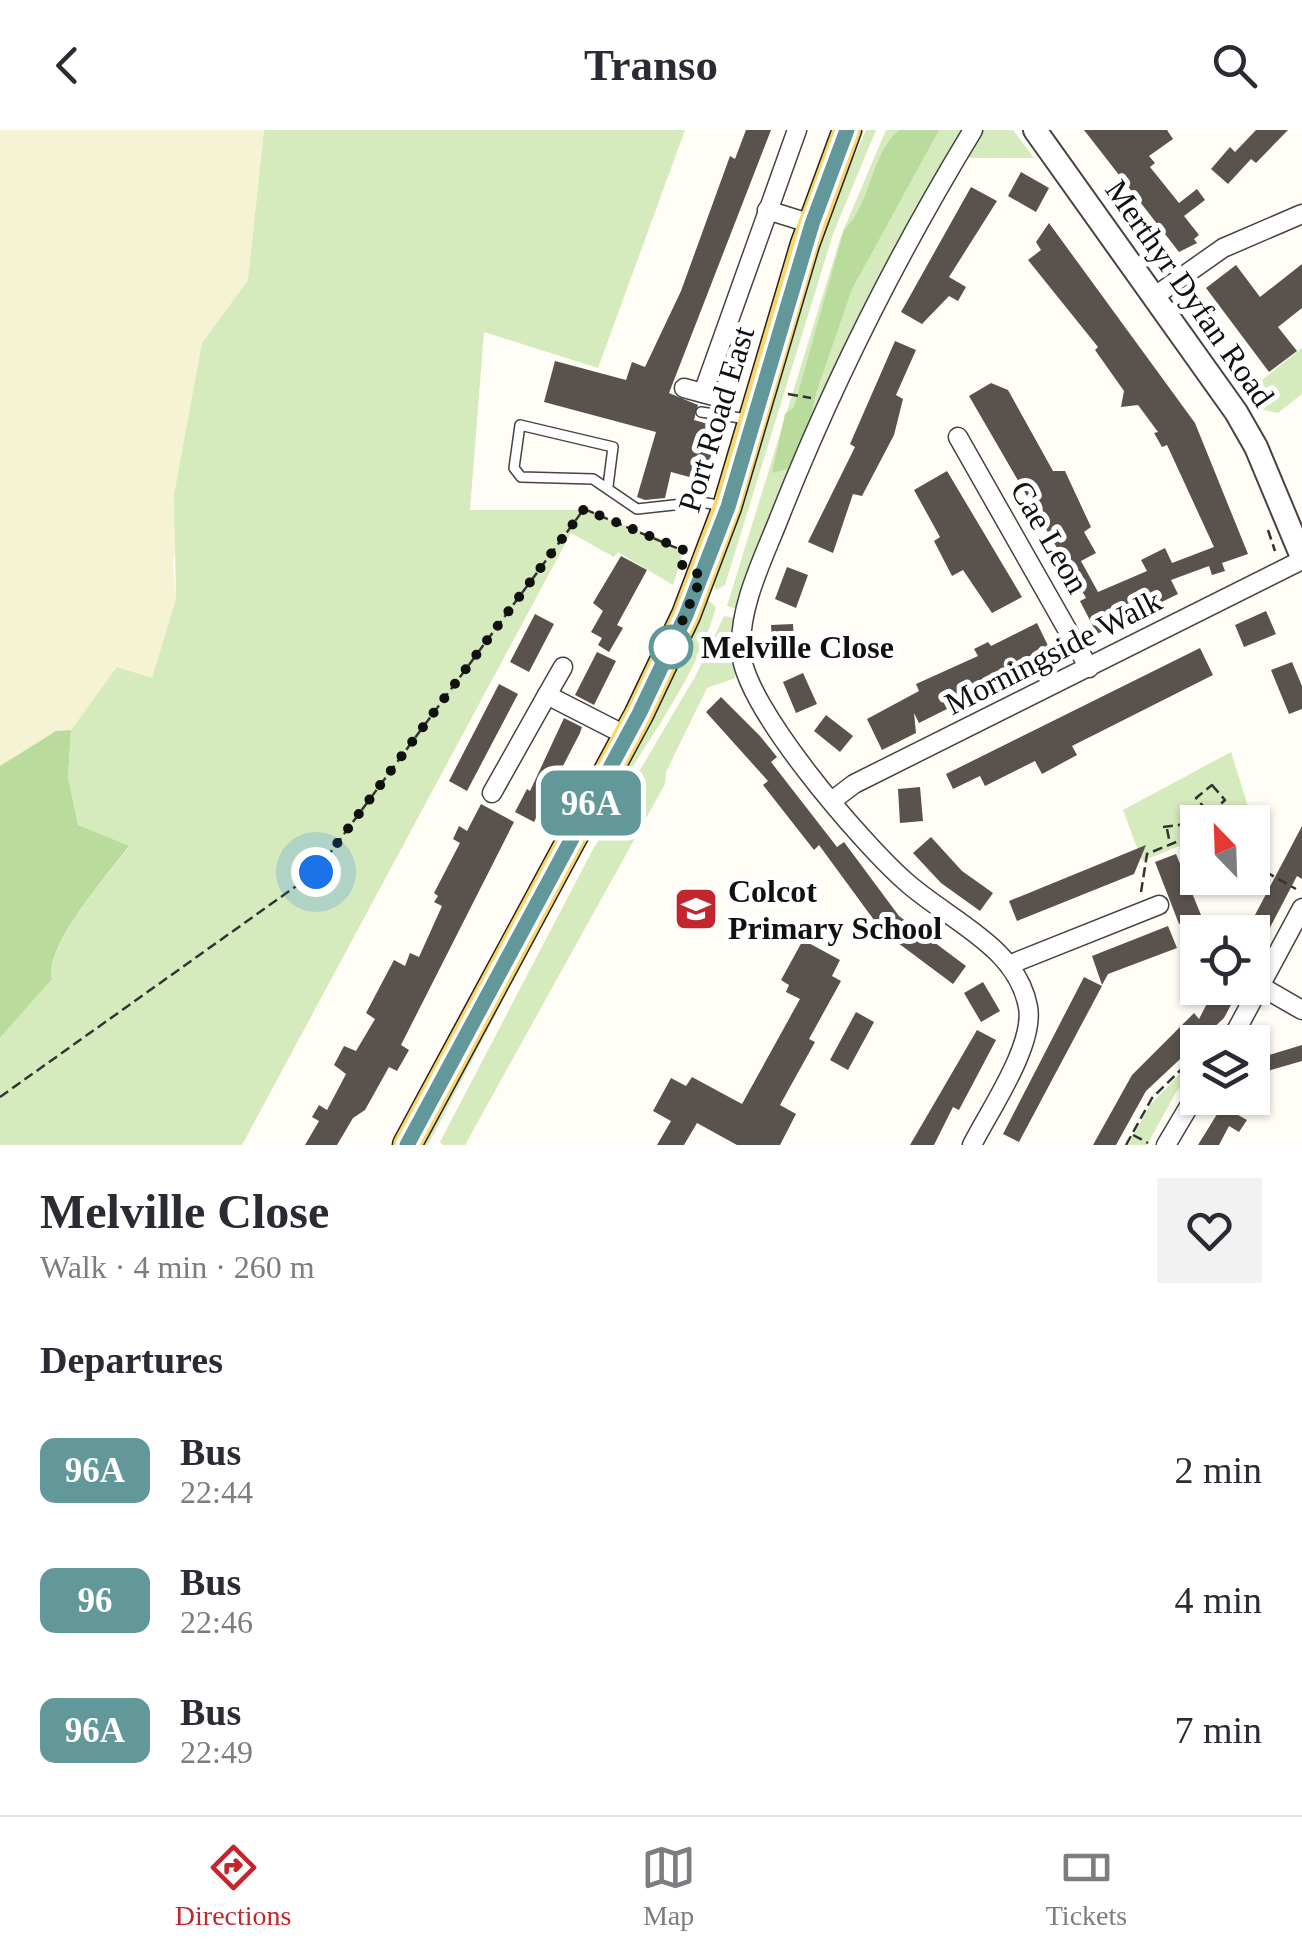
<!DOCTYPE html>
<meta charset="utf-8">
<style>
body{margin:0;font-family:"Times New Roman",serif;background:#f2f2f3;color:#2b2b33;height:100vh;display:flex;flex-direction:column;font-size:38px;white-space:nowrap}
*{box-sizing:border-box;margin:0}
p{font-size:32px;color:#7c7c81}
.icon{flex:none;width:55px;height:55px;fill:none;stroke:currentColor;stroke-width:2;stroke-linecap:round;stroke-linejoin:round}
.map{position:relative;height:1015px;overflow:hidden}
.drawer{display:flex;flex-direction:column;background:#fff;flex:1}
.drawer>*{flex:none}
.badge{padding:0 20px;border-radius:15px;font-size:35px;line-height:65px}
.needle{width:65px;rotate:337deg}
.tools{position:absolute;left:1180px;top:675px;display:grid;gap:20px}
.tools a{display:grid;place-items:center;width:90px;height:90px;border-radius:0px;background:#fff;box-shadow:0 2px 8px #0004;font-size:50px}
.you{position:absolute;width:50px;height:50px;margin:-25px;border:8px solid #fff;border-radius:50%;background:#1a73e8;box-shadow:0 0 0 15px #1a73e833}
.map>.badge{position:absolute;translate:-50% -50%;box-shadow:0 0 0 5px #fff}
h2{padding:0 40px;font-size:38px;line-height:90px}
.round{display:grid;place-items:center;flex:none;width:105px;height:105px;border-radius:0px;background:#f2f2f3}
.overview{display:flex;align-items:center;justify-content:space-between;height:170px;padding:0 40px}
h1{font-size:48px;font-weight:800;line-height:75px}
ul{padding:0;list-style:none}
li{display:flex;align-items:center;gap:30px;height:130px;padding:0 40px}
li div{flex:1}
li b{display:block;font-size:38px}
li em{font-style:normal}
li .badge{min-width:110px;font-weight:700;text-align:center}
header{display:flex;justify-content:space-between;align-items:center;height:130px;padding:0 40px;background:#fff;font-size:45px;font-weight:800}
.tabs{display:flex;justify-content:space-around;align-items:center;height:140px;border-top:2px solid #e1e1e2;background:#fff;font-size:28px;color:#7c7c81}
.tabs a{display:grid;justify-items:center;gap:5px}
.tabs .selected{color:#c4262e}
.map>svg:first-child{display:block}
.farmland{fill:#f6f3d4}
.green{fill:#d5ebbd}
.forest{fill:#b9dc9c}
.building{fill:#5a524d}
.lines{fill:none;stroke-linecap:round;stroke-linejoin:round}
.service-casing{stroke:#444;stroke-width:12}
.minor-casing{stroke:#444;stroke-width:21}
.tertiary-casing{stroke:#444;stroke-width:26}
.primary-casing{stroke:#222;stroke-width:31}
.path{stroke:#333;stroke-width:2.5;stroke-dasharray:10 5;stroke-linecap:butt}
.service{stroke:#fff;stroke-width:9}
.minor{stroke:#fff;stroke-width:18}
.tertiary{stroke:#fff;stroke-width:22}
.primary{stroke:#f9d66b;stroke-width:28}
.line-casing{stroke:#fff;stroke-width:22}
.line{stroke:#63989b;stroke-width:15}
.walk{stroke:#111;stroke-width:10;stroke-dasharray:0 18}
.stop-dot{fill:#fff;stroke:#63989b;stroke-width:5}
.labels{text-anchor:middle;stroke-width:10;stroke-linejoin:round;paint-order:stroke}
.street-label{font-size:32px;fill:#111;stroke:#fff}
.stop-label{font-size:32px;font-weight:bold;fill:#111;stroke:#fff;text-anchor:start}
.poi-label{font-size:32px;font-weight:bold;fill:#111;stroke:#fff;text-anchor:start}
</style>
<header><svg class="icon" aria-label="back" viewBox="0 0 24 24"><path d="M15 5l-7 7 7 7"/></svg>Transo<svg class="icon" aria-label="search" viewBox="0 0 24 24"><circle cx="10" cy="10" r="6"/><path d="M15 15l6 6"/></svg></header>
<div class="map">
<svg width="1302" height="1015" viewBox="0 0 1302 1015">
<rect width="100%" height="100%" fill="#fffdf5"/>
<polygon class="farmland" points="0,0 264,0 248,150 202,213 173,436 176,469 152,549 104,556 71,600 56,601 0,636"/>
<g class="green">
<path d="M264 0H685L598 238 484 202 470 380H583L670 412 682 427 673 455 618 422 614 427 571 403 242 1015H0V908L52 849C45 816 108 744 129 717L78 695 68 647 71 600 117 537 152 548 176 469 174 365 202 213 248 150Z"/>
<polygon points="866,0 876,0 833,104 725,455 716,460 711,449 825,89"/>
<polygon points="886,0 966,0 906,97 859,190 737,479 727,476 841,106"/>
<polygon points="981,0 1013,0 1034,28 971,28 966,24"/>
<polygon points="1302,218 1302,264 1278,283 1264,280 1248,261"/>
<path d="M705 467 716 477C695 553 638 623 599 691 539 797 485 907 428 1015H418Z"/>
<polygon points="724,486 734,488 735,548 707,558 666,642 665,654 465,1015 443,1015 440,1012 591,723 696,545"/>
<polygon points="1231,622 1251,686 1236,692 1198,692 1197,709 1142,731 1123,680"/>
<polygon points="1197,926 1197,940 1176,962 1147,1015 1128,1015 1150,975"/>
</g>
<g class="forest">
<path d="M899 0H939L852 159 816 263 806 310 787 339 772 343 785 284 794 277 844 100C872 72 870 25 899 0Z"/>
<path d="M71 600 68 647 78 695 129 716C109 743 44 816 52 849L0 908V636L56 601Z"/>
</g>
<g class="building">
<polygon points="746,0 771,0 669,263 698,275 694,290 719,297 704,351 671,342 665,368 645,370 637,367 656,302 544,272 555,231 626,250 632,232 645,237 681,161 730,26 735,29"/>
<polygon points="1084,0 1167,0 1173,9 1149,26 1155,33 1150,37 1179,73 1197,59 1205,70 1184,86 1199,105 1194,109 1197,113 1179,122"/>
<polygon points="1256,0 1288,0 1256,33 1251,29 1228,54 1211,39 1230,17 1235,22"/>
<polygon points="1021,42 1049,58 1036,82 1008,66"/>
<polygon points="971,57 997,71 949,147 966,157 958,171 949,166 922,194 901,182"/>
<polygon points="1049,93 1195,293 1248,424 1222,433 1225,441 1212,445 1209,436 1171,450 1178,464 1097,504 1080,471 1086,468 969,266 991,253 1008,260 1053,341 1065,341 1091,397 1084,402 1096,423 1081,431 1098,462 1147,441 1141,430 1165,418 1172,433 1214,417 1167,315 1162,317 1154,303 1158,302 1138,275 1121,277 1124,261 1095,220 1098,217 1028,130 1041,120 1036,112"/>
<polygon points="1302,134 1302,178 1278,197 1297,221 1269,242 1206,158 1236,135 1260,167"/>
<polygon points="895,211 916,220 896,265 903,269 894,305 862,366 853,364 833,423 808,412 855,317 850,314"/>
<polygon points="947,341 1022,467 992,483 963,440 952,446 934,411 940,407 914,360"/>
<polygon points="621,426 647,440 617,495 623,498 609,522 598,515 602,508 591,502 603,481 593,473"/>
<polygon points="787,437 808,445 796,478 775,469"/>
<polygon points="1266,481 1276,504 1244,517 1235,495"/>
<polygon points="535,484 554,494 529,542 510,532"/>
<polygon points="1037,493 1053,526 919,593 914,583 916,603 882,620 867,589 919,561 916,554 978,526 974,519 988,512 991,516"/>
<polygon points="793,494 795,526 773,527 771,495"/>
<polygon points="1200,518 1213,545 1072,616 1077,625 1042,644 1035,631 985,656 980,646 953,659 946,644"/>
<polygon points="597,522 616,531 594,575 575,565"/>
<polygon points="1292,532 1302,556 1302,579 1289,584 1271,540"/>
<polygon points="803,543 817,574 796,583 783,552"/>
<polygon points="499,554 518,564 467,661 449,651"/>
<polygon points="721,567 760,606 777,627 771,632 837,717 844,712 899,786 966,836 953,854 882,801 819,715 814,720 763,655 768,651 706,582"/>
<polygon points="826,585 853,606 840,622 814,601"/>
<polygon points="564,588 582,597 580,603 534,692 515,682 527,659 530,661"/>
<polygon points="920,657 923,691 900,693 898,659"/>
<polygon points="481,674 514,692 401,915 409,920 397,941 389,937 365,980 353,988 337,1015 305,1015 319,991 312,987 319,975 327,980 346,944 334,935 344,916 356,921 375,889 366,883 394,830 405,836 410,823 419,827 442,776 434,772 438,766 434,763 460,713 453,709 459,696 467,701"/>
<polygon points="1302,696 1302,749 1297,746 1252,832 1252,802 1246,802"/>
<polygon points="931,707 962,741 993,763 980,781 941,753 913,723"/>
<polygon points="1146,715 1134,744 1017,791 1009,771"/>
<polygon points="1176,724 1201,785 1179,794 1155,732"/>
<polygon points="1168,796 1177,818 1108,844 1102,855 1092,826"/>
<polygon points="803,810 840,830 832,846 841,851 809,909 815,912 780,975 796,984 780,1015 737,1015 697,993 684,1015 657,1015 671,991 653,981 671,948 686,956 692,947 742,974 800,869 786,862 789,855 781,850"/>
<polygon points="1084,847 1102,856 1019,1012 1003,1004"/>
<polygon points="983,852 1000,881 981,892 964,863"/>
<polygon points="1215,858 1240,858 1224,888 1146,961 1116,1015 1093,1015 1132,945 1194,883 1199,889"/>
<polygon points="856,882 874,892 848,940 830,930"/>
<polygon points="977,900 996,910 959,980 953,977 934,1015 910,1015"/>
<polygon points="1302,915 1302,931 1264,942 1259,928"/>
<polygon points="1227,968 1250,968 1238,985 1247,990 1239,1002 1229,996 1219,1015 1198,1015"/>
</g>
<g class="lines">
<defs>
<g id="service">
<polyline points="701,282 747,289"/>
<polyline points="608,356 613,317 520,295 514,338 521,347 593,349 637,379 701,372 723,376"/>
</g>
<g id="minor">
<polyline points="767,80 812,94"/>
<polyline points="1155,166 1223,118 1302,84"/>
<polyline points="684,258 725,269"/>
<polyline points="703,263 797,0"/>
<polyline points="958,307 1089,538"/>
<polyline points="547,565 563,537"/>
<polyline points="492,663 547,565 627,606"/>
<polyline points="833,670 854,654 1302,430"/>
<polyline points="1011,834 1159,775"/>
<polyline points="1260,856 1302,880"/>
<polyline points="1230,912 1302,778"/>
<path d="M972 1015C989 981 1035 915 1028 877 1017 816 948 790 905 751 862 713 743 576 741 521 739 477 762 431 778 391 832 254 897 125 973 0"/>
<polyline points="1166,1015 1198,961"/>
</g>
<polyline id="tertiary" points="1035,0 1236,282 1256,317 1302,427"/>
<polyline id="primary" points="407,1015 639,584 686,485 727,377 805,114 847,0"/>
</defs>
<use href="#service" class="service-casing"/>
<use href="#minor" class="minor-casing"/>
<use href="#tertiary" class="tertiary-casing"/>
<use href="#primary" class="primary-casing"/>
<g class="path">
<polyline points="788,264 811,268"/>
<polyline points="1268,400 1275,421"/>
<polygon points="1212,655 1225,670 1210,684 1196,668"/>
<polyline points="1217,680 1222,692"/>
<polyline points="1163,697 1179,695 1205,681"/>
<polyline points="1167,699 1170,714"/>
<polyline points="1252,734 1296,759"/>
<polyline points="1141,762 1147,724 1198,703"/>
<polyline points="0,967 316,742 584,379 686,422"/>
<polyline points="1133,1005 1148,1013"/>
<polyline points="1126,1015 1152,968 1198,923"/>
</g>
<use href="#service" class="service"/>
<use href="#minor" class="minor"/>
<use href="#tertiary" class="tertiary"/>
<use href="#primary" class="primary"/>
</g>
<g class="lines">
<defs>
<polyline id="line" points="407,1015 639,584 686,485 728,377 812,94 847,0"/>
</defs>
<use href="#line" class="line-casing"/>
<use href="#line" class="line"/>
<polyline class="walk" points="316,742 584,379 686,421 682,436 702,446 671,517"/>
</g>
<defs>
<symbol id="school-square" viewBox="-11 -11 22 22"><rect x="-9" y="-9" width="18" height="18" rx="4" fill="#c4262e" stroke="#fff"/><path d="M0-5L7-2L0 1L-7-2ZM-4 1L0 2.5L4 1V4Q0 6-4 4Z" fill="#fff"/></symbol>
</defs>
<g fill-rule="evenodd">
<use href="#school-square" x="671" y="754" width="50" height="50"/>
</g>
<circle class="stop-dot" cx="671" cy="517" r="20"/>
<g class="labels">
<g class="street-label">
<text transform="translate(1190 163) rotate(55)" y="11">Merthyr Dyfan Road</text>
<text transform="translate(716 289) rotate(-73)" y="11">Port Road East</text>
<text transform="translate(1050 407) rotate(60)" y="11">Cae Leon</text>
<text transform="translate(1053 522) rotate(-27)" y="11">Morningside Walk</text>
</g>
<g class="stop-label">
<text x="701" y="528">Melville Close</text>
</g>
<g class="poi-label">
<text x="728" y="772">Colcot<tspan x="728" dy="37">Primary School</tspan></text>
</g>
</g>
</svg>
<div class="tools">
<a><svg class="needle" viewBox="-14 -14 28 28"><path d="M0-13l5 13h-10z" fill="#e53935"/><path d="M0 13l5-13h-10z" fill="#7c7c81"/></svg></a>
<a><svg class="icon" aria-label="locate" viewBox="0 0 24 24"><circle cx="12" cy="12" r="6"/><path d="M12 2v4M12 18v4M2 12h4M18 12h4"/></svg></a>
<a><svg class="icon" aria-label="layers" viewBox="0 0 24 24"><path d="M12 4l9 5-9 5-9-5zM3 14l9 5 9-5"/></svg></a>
</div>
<div class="you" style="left:316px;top:742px"></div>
<b class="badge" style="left:591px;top:673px;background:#63989b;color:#fff">96A</b>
</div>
<section class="drawer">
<div class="overview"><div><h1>Melville Close</h1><p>Walk · 4 min · 260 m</p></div><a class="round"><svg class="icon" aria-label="heart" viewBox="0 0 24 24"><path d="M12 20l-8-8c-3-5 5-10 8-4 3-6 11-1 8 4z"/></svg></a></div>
<h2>Departures</h2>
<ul>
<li><span class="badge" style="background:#63989b;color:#fff">96A</span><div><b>Bus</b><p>22:44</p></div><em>2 min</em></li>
<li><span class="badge" style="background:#63989b;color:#fff">96</span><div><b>Bus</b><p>22:46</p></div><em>4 min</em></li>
<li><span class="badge" style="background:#63989b;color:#fff">96A</span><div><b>Bus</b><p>22:49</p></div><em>7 min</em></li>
</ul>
</section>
<nav class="tabs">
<a class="selected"><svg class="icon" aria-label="directions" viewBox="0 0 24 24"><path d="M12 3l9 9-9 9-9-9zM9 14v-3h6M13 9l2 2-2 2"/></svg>Directions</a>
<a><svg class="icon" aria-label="map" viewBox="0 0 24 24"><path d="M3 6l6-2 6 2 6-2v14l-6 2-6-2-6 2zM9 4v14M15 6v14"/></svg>Map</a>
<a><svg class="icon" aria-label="tickets" viewBox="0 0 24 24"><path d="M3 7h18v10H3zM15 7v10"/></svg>Tickets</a>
</nav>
